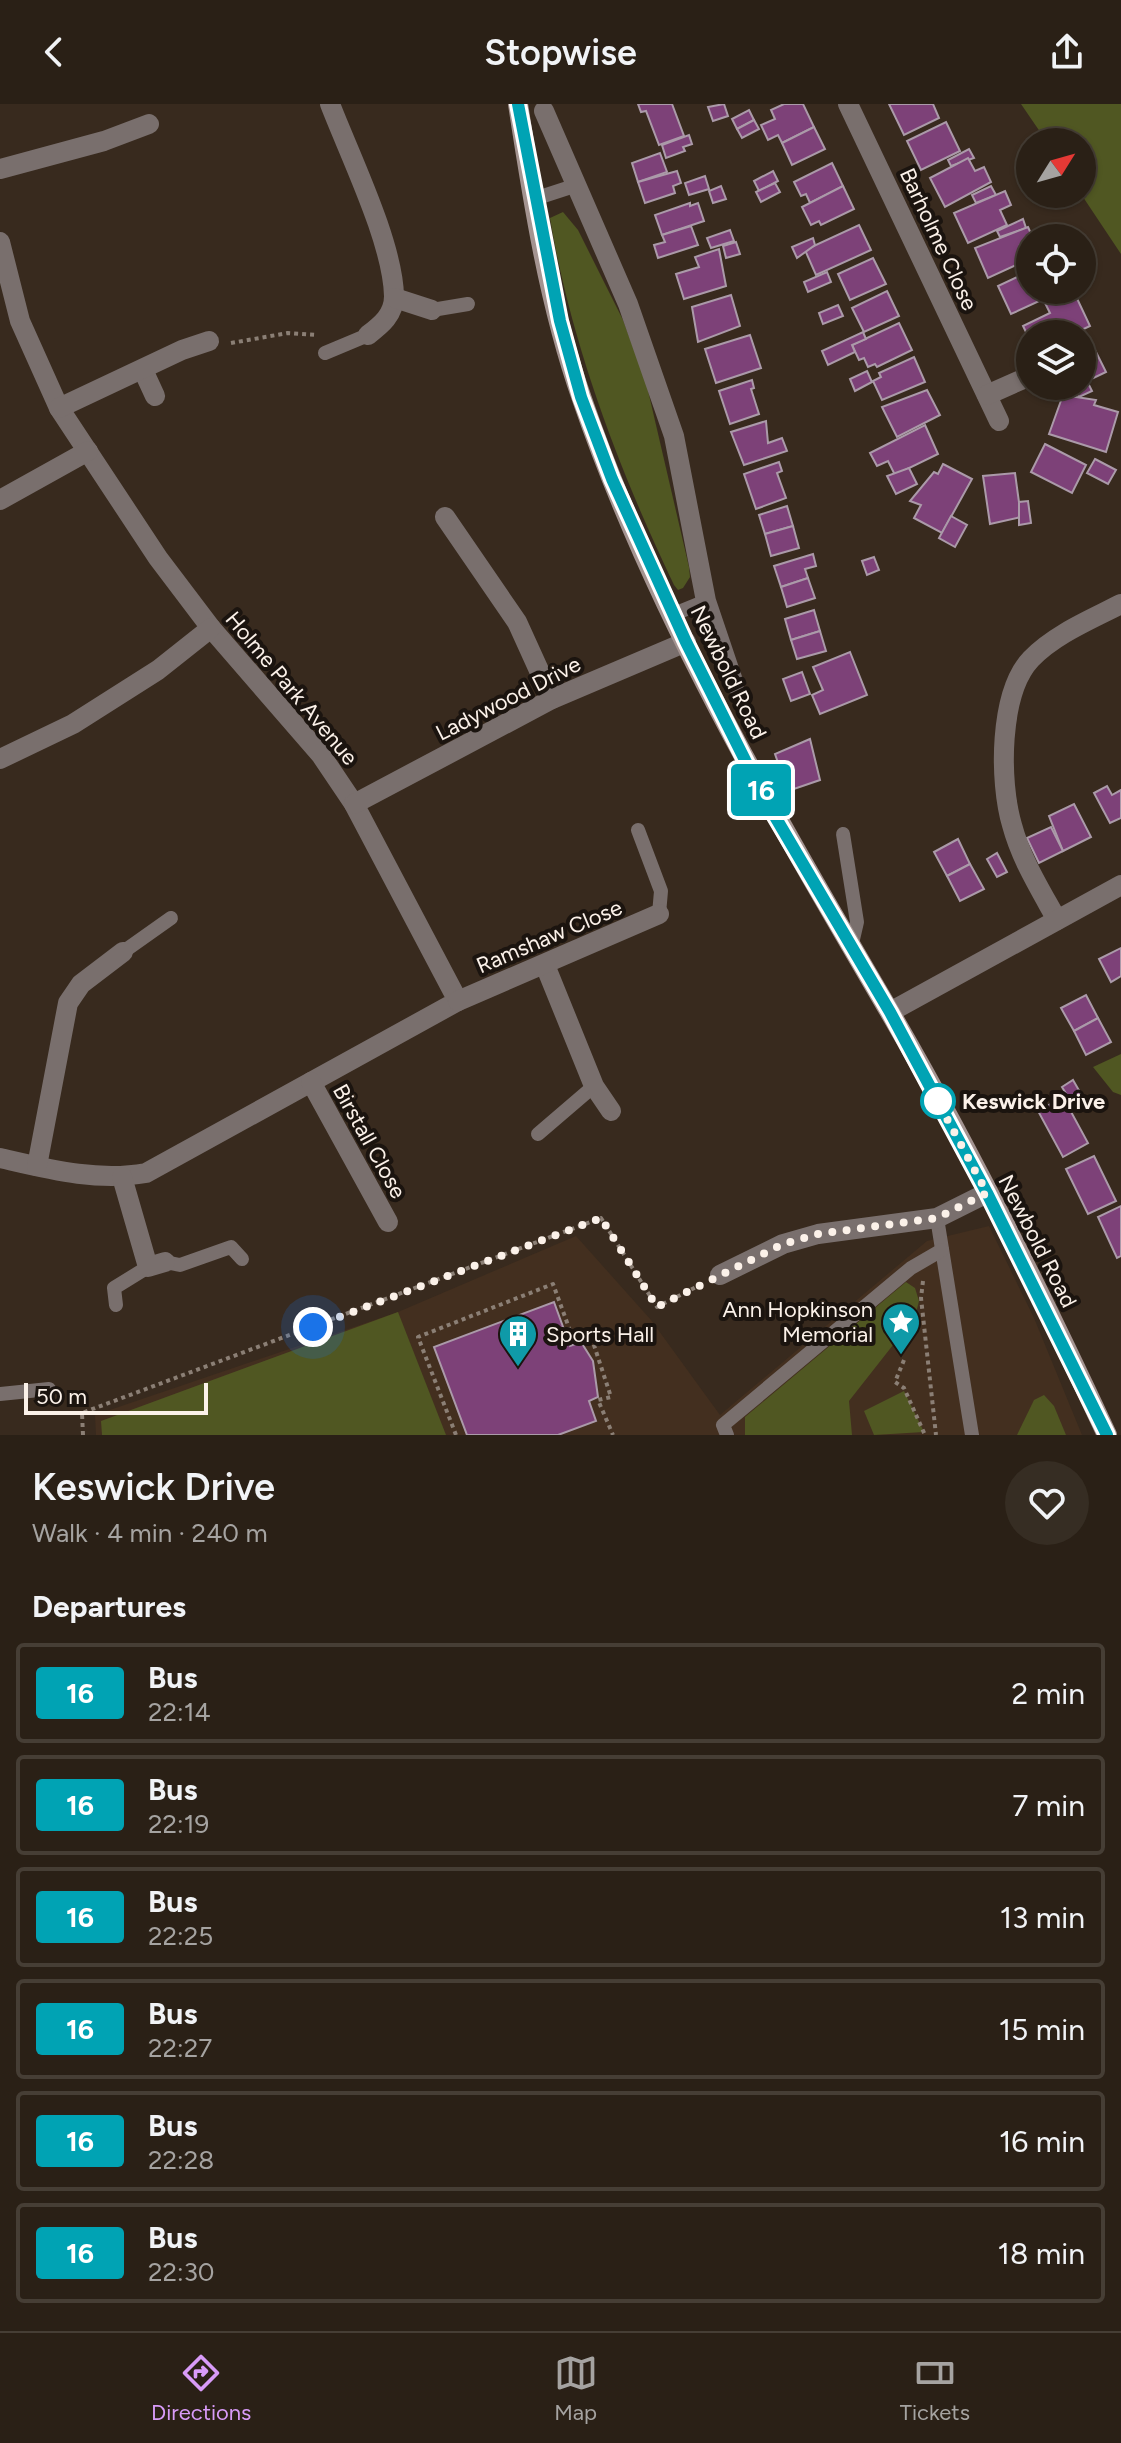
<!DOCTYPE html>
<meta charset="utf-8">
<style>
body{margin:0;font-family:Figtree,sans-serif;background:#362d23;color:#f1f3f6;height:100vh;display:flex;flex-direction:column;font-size:30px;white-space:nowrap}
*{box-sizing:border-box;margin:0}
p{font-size:26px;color:#a5a3a1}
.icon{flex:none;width:44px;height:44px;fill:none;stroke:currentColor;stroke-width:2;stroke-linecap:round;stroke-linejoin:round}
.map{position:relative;height:1331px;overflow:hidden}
.details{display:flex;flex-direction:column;background:#2a2016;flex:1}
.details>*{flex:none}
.badge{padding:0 16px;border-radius:6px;font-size:28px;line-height:52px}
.needle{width:52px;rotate:53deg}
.buttons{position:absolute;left:1016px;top:24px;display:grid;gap:16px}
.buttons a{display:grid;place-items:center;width:80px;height:80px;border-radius:50%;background:#2a2016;box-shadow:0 2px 6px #0004,0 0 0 2px #463e35;font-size:40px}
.scale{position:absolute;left:24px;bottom:20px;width:184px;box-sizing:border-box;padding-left:8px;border:4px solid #fbf1e9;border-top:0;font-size:22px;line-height:28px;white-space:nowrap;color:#fbf1e9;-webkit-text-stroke:6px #1b140f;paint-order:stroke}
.you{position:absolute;width:40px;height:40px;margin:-20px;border:6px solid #fff;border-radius:50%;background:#1a73e8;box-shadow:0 0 0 12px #1a73e833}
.map>.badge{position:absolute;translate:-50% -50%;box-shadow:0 0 0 4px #fff}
h2{padding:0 32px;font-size:30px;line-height:72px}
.round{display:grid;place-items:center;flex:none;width:84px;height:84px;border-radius:42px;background:#362d23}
.headline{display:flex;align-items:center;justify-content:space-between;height:136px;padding:0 32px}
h1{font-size:38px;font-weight:600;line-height:60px}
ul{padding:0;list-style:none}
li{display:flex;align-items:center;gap:24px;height:100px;margin:0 16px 12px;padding:0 16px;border:4px solid #463e35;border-radius:8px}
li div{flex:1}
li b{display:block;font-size:30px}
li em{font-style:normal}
li .badge{min-width:88px;font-weight:700;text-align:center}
header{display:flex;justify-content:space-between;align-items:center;height:104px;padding:0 32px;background:#2a2016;font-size:36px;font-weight:600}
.dock{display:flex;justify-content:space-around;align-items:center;height:112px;border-top:2px solid #463e35;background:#2a2016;font-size:22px;color:#a5a3a1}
.dock a{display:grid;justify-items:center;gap:4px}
.dock .current{color:#d89bf8}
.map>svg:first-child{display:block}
.built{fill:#432f1f}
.green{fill:#505722}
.building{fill:#7d4178;stroke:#ab9aa9;stroke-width:2}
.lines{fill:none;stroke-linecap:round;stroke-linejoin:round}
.path{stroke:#8b7f75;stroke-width:4;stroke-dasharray:4 4;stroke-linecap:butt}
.lane{stroke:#796f6d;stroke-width:14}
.street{stroke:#796f6d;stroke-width:20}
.secondary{stroke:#a49491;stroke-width:20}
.line-casing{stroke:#fff;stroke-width:18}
.line{stroke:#00a3b4;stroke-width:12}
.walk{stroke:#fbf1e9;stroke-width:8;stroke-dasharray:0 14.4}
.stop-dot{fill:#fff;stroke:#00a3b4;stroke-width:4}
.labels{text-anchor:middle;stroke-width:8;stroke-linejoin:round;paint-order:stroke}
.street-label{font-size:22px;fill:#fbf1e9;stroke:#1b140f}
.stop-label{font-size:22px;font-weight:bold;fill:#fbf1e9;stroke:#1b140f;text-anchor:start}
.poi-label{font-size:22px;fill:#fbf1e9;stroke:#1b140f;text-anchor:end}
</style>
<header><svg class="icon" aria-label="back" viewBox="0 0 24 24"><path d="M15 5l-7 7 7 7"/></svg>Stopwise<svg class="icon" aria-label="share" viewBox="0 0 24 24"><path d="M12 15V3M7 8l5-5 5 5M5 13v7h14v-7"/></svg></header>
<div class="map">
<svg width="1121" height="1331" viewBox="0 0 1121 1331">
<rect width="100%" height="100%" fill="#382a1e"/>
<polygon class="built" points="989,1122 1034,1214 1082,1331 96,1331 95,1311 398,1208 576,1132 651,1216 720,1311 927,1137"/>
<g class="green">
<polygon points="1021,0 1121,0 1121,150 1081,90 1082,38 1047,38"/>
<path d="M563 108 578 126 623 216 646 278 689 463 690 473 683 484 678 486 674 481C619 366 571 240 550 114Z"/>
<polygon points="1121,950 1121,991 1113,988 1093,963"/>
<polygon points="906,1178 915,1184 919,1197 915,1213 849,1297 852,1331 745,1331 745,1313"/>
<polygon points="398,1208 446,1331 102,1331 101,1317"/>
<polygon points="904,1287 924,1328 874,1331 864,1307"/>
<polygon points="1044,1291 1054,1302 1066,1331 1017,1331 1034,1296"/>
</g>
<g class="building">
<polygon points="638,0 672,0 684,32 659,41 646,7 641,8"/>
<polygon points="724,0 728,12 713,17 708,3"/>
<polygon points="784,0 803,0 814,23 782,39 778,31 768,36 761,21 775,15 771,6"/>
<polygon points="889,0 933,0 939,14 904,31"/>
<polygon points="749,6 754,16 737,25 732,15"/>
<polygon points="754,16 759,25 742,34 737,25"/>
<polygon points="946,18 960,47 921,66 907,37"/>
<polygon points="814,23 825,45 792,61 782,39"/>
<polygon points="689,31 692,40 683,43 685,47 666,54 662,41"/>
<polygon points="969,45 974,54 951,62 948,56"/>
<polygon points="660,49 667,68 638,78 632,59"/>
<polygon points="968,54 975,67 984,63 991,78 945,103 930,74"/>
<polygon points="832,59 843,82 810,99 806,90 801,92 794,78"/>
<polygon points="677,67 681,79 673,82 675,89 645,99 638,78"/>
<polygon points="773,67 778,77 759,87 754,77"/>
<polygon points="705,72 709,85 689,91 685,79"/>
<polygon points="775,79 780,88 761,98 756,88"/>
<polygon points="721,82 726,95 713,99 709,87"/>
<polygon points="843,82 854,105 821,121 819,117 811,121 802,103"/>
<polygon points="991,82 996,91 976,99 972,91"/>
<polygon points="1005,87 1011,101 1000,106 1007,121 968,139 954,109"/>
<polygon points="690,99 690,102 698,99 704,117 662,131 655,111"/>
<polygon points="1023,115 1026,124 1000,133 997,127"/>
<polygon points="859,121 871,146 816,171 805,146"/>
<polygon points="691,122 698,141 658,154 654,141 665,138 662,131"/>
<polygon points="1028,123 1033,134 1020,141 1027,156 988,174 975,144"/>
<polygon points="730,126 734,137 711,144 707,134"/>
<polygon points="813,134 815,141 797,154 792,143"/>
<polygon points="736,138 740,150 726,154 723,142"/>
<polygon points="719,145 726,182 684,195 676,170 699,163 695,153"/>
<polygon points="873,154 886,180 850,196 838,170"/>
<polygon points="1030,167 1030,186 1045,186 1048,193 1011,210 998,182"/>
<polygon points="827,168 831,178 808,188 804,178"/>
<polygon points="1073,186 1090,222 1073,230 1030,230 1030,236 1023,222 1050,209 1045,199"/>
<polygon points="887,187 899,212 864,228 852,204"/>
<polygon points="731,191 740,222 698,238 692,203"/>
<polygon points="838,201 843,212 823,220 819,209"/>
<polygon points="899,219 912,246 877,263 875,260 868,263 864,254 859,256 852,241"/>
<polygon points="863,228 866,235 852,241 855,248 828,261 822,247"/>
<polygon points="750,231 761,264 716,279 705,245"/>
<polygon points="1092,240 1106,268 1087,277 1092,287 1079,293 1074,283 1064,288 1061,282 1082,282 1082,245"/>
<polygon points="914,253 925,278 882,296 873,277 881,273 879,269"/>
<polygon points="867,267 872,278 855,287 850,275"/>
<polygon points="752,276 754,284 751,285 759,310 730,320 719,287"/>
<polygon points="927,286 940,311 897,333 882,303"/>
<polygon points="1063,291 1096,296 1094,301 1118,308 1106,348 1049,330"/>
<polygon points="766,317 768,339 782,334 787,347 744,361 731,328"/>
<polygon points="925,321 938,350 895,371 888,357 877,362 870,349"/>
<polygon points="1045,340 1086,361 1072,389 1031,368"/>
<polygon points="1095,355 1116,366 1108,380 1087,369"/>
<polygon points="779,358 782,367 777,369 786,394 756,405 744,370"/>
<polygon points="943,360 972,375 942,429 914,414 921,401 910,397 934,368 938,370"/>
<polygon points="909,364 917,380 896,390 887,372"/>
<polygon points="1015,369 1021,413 990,420 983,372"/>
<polygon points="1028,397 1031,419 1019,421 1019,398"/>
<polygon points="787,402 793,422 765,430 759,411"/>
<polygon points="951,412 967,421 955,443 939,434"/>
<polygon points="793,422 799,444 771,452 765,430"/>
<polygon points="813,450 816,462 805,465 808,474 781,483 774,462"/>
<polygon points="874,453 879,466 867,471 862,457"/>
<polygon points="808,474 815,494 787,503 781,483"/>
<polygon points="814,506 820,527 791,536 785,515"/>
<polygon points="820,527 826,547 797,555 791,536"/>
<polygon points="850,548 867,591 820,610 812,591 823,586 813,563"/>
<polygon points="802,568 810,590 791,597 783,575"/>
<polygon points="810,635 820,676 788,687 775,650"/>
<polygon points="1107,682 1112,691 1121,686 1121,714 1110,719 1094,689"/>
<polygon points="1074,700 1091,733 1063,747 1049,712"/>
<polygon points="1051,723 1063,747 1039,759 1027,734"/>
<polygon points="958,735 970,760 947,772 934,748"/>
<polygon points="997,749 1007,768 997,773 987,755"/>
<polygon points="970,760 984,785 960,797 947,772"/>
<polygon points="1121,844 1121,872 1111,878 1099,855"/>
<polygon points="1086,891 1098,914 1074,927 1061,904"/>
<polygon points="1098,914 1111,938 1086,951 1074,927"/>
<polygon points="1073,976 1084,995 1073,1001 1062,983"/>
<polygon points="1063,993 1088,1039 1063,1053 1038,1007"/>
<polygon points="1094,1052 1116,1097 1088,1110 1066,1065"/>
<polygon points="1121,1102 1121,1152 1117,1154 1098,1113"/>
<polygon points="554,1198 570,1242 581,1238 593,1257 598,1293 589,1297 596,1317 558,1331 467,1331 434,1243"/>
</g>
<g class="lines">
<g class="path">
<polyline points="231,239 288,229 316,231"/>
<polyline points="923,1177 921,1194 936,1331"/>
<polyline points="904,1256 895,1278 904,1284 925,1331"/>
<polyline points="83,1331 82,1309 601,1114 657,1203 700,1181"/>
<polyline points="456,1331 418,1233 553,1180 572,1232 590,1229 611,1293 598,1296 613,1331"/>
</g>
<g class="lane">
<polyline points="534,95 574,82"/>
<polyline points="432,206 468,200"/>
<polyline points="325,249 368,231"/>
<polyline points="674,510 706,497"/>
<polyline points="638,726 661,787 659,810"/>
<polyline points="843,730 857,818 851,844"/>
<polyline points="123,848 171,814"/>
<polyline points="538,1030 594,982"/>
<polyline points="937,1114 972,1331"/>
<polyline points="165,1158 180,1161 231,1143 242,1155"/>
<polyline points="116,1201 114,1184 148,1163"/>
<polyline points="0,1290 49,1285"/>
<polyline points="727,1331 723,1321 911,1164 942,1146"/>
</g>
<g class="street">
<path d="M330 0C350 52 393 139 394 192 394 211 381 221 368 231"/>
<polyline points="848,0 999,317"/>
<polyline points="544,7 628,200 674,332 706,497 734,580"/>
<polyline points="0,65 104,37 149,20"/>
<path d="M0 138 20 217 59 304 158 454 211 524 321 651 354 700 458 897 146 1069C97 1078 48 1065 0 1054"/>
<polyline points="395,194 432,206"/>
<polyline points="143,266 155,292"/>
<polyline points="987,291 1023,275"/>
<polyline points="59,304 182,246 209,237"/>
<polyline points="0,396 88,347"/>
<polyline points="445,413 517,518 552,595"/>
<polyline points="0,655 73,620 158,566 211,524"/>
<polyline points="354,700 552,595 686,538"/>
<path d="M1057 816C1040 785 1021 755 1012 721 999 677 999 589 1031 555 1055 530 1092 515 1121 500"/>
<polyline points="545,861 594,982 611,1007"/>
<polyline points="458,897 659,810"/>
<polyline points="890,908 1121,781"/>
<polyline points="311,978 388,1118"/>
<polyline points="37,1062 68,899 81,880 123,848"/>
<polyline points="122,1073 148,1163 165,1158"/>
<polyline points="720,1171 783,1140 818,1130 937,1114 987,1089"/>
</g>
<path class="secondary" d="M518 0C533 98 549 201 582 295 655 508 775 712 888 905 968 1042 1040 1187 1107 1331"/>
</g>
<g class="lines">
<defs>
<polyline id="line" points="518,0 560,217 581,293 612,375 686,538 763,692 890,908 987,1089 1107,1331"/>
</defs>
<use href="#line" class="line-casing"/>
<use href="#line" class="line"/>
<polyline class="walk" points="313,1223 601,1114 657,1203 783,1140 818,1130 937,1114 987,1089 931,985 938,997"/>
</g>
<defs>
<symbol id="sight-pin" viewBox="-11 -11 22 30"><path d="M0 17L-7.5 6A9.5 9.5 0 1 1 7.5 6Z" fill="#0f9aa8" stroke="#1b140f"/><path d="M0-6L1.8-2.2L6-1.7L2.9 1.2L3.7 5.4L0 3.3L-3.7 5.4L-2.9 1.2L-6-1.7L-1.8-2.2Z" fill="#fff"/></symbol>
<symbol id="building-pin" viewBox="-11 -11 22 30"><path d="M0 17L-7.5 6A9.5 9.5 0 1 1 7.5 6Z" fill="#0f9aa8" stroke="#1b140f"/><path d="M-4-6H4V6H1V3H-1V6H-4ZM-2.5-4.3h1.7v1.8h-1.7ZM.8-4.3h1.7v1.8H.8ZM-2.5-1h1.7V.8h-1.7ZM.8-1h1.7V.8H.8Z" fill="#fff"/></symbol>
</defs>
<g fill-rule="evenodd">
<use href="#sight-pin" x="879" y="1196" width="44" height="60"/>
<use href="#building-pin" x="496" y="1208" width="44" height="60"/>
</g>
<circle class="stop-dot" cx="938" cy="997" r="16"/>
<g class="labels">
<g class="street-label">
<text transform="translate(939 135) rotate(65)" y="8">Barholme Close</text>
<text transform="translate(729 568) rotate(64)" y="8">Newbold Road</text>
<text transform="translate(292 584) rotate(50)" y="8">Holme Park Avenue</text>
<text transform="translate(508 594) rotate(-27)" y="8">Ladywood Drive</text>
<text transform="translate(549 832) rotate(-23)" y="8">Ramshaw Close</text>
<text transform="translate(370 1037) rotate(61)" y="8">Birstall Close</text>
<text transform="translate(1038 1137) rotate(63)" y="8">Newbold Road</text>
</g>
<g class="stop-label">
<text x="962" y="1005">Keswick Drive</text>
</g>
<g class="poi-label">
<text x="873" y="1213">Ann Hopkinson<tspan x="873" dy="25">Memorial</tspan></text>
<text x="546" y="1238" text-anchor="start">Sports Hall</text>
</g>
</g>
</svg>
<div class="buttons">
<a><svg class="needle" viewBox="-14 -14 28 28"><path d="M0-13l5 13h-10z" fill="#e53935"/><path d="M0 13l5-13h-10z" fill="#a5a3a1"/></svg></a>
<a><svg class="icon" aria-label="locate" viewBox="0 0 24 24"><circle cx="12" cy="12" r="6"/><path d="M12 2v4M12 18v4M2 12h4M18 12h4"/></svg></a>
<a><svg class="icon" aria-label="layers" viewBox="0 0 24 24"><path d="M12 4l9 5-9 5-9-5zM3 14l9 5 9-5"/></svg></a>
</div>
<div class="scale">50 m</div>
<div class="you" style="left:313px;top:1223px"></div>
<b class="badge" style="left:761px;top:686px;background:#00a3b4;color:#fff">16</b>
</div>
<section class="details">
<div class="headline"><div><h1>Keswick Drive</h1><p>Walk · 4 min · 240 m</p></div><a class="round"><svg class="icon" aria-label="heart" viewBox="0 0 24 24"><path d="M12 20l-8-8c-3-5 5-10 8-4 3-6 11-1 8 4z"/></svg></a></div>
<h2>Departures</h2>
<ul>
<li><span class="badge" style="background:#00a3b4;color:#fff">16</span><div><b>Bus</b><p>22:14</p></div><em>2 min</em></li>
<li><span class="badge" style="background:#00a3b4;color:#fff">16</span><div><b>Bus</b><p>22:19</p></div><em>7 min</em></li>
<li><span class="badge" style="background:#00a3b4;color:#fff">16</span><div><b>Bus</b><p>22:25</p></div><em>13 min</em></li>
<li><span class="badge" style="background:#00a3b4;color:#fff">16</span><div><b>Bus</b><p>22:27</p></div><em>15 min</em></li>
<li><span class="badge" style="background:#00a3b4;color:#fff">16</span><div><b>Bus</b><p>22:28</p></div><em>16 min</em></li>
<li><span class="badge" style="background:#00a3b4;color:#fff">16</span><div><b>Bus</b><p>22:30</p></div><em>18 min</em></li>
</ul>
</section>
<nav class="dock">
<a class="current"><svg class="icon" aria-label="directions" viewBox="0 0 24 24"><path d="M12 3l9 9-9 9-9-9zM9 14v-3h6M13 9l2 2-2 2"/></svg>Directions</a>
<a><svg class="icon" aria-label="map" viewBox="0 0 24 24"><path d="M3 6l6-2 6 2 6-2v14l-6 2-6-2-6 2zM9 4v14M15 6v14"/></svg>Map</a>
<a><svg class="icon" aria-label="tickets" viewBox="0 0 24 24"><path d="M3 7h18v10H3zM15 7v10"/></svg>Tickets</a>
</nav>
